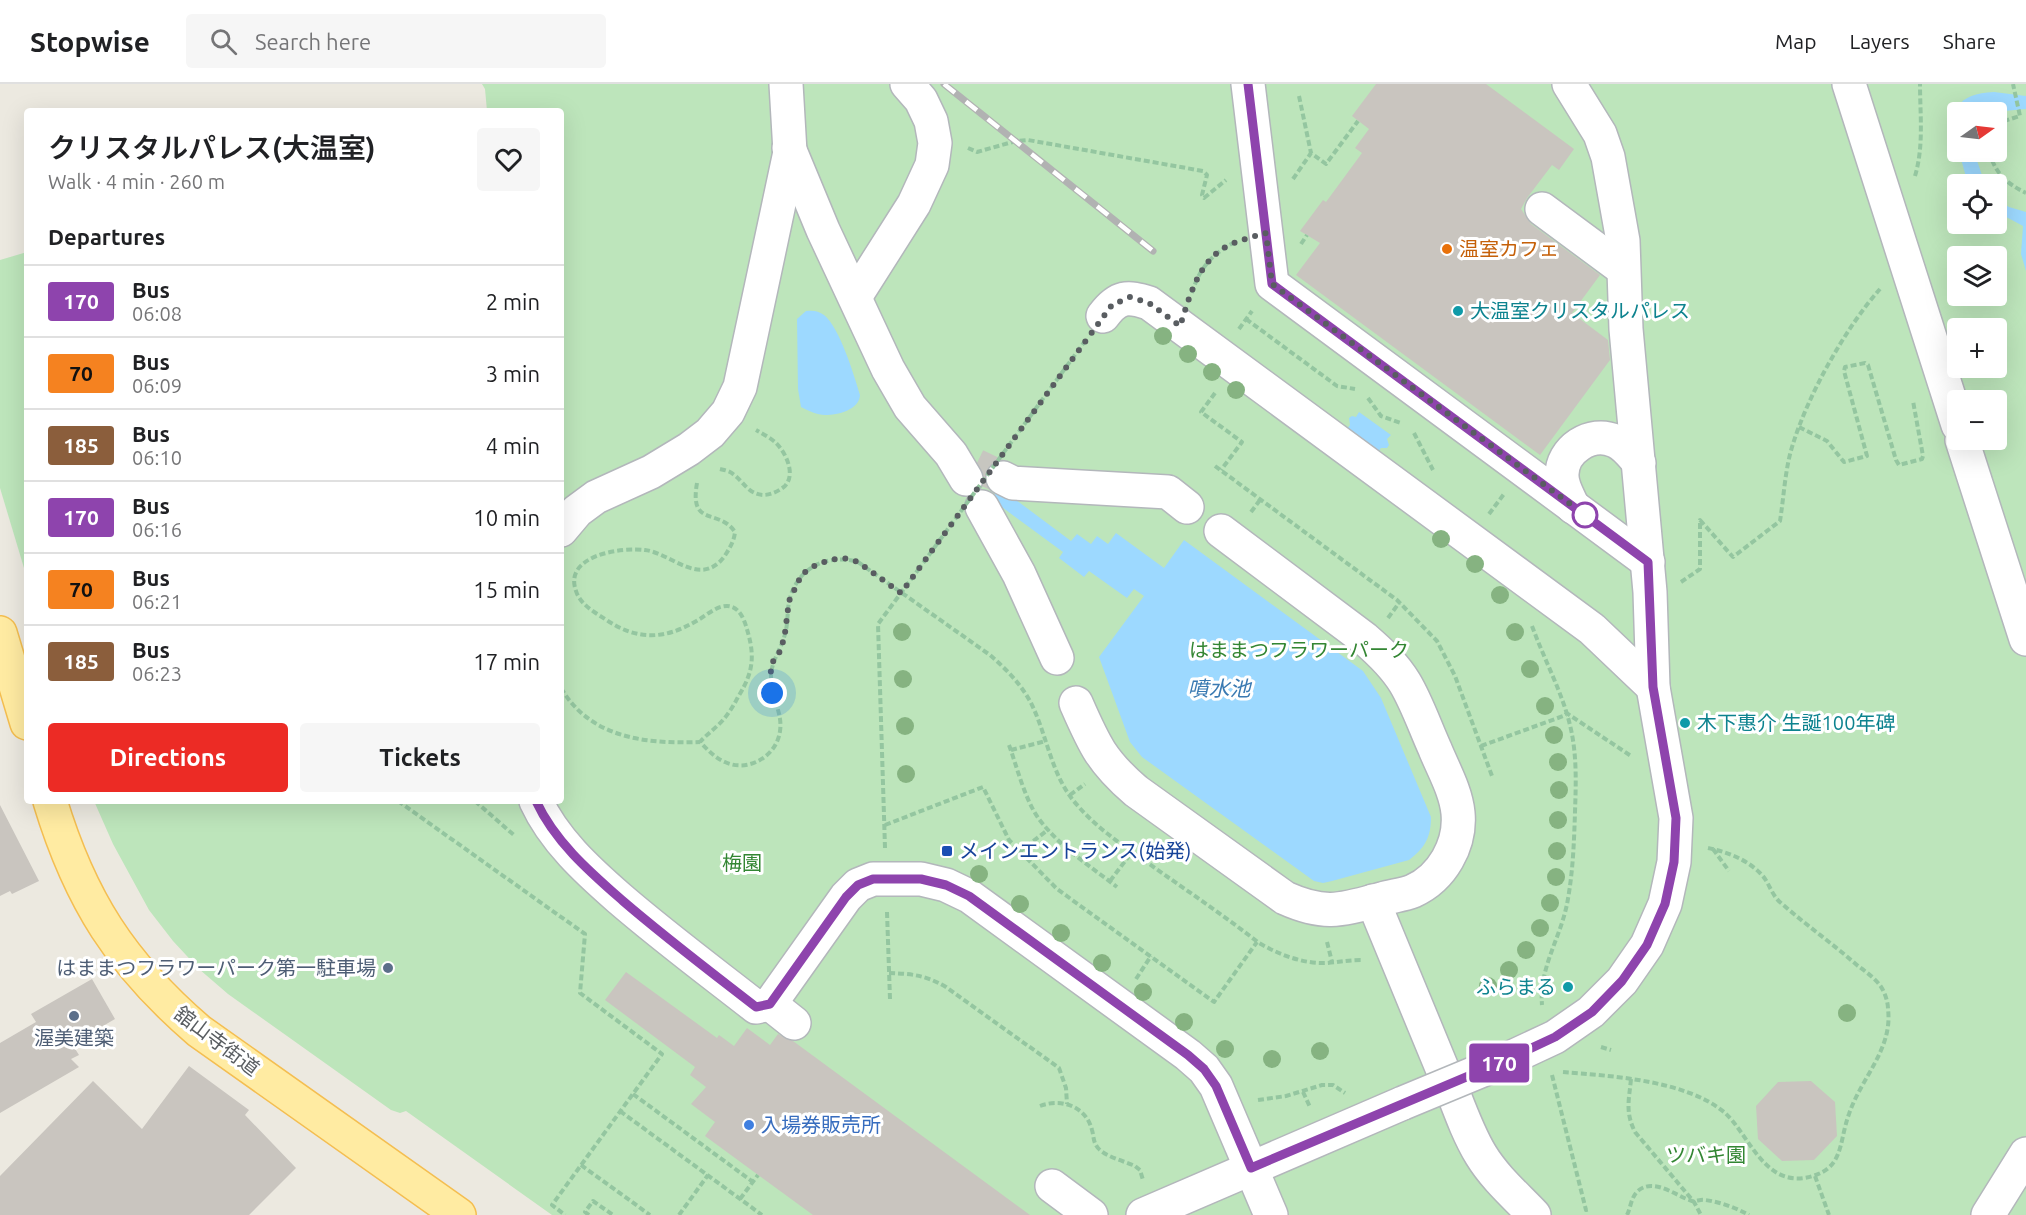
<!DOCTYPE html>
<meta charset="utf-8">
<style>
body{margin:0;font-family:Ubuntu,"Noto Sans JP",sans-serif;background:#f6f6f6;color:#202124;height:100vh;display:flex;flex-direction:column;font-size:22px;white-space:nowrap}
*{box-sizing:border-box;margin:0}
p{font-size:20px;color:#757577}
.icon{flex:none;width:33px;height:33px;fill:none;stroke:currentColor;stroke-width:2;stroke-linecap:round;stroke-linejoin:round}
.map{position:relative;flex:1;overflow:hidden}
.panel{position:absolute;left:24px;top:24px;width:540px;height:696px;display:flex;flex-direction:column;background:#fff;border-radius:6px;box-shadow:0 6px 24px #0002}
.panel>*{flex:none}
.badge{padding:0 12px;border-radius:4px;font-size:21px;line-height:39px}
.needle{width:39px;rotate:76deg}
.fabs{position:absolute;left:1947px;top:18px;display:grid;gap:12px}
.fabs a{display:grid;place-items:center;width:60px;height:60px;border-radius:6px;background:#fff;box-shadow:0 6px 24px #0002;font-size:30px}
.you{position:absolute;width:30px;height:30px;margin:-15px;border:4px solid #fff;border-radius:50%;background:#1a73e8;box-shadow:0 0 0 9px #1a73e833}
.map>.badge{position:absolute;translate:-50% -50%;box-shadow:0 0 0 3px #fff}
h2{padding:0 24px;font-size:22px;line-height:54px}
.round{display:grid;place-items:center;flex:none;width:63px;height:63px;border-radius:6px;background:#f6f6f6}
.headline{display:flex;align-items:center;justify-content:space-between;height:102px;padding:0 24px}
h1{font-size:28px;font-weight:600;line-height:45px}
.action{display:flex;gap:12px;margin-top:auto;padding:12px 24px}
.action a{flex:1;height:69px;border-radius:6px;background:#ec2b25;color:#fff;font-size:24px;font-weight:600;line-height:69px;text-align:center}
.action a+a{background:#f6f6f6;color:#202124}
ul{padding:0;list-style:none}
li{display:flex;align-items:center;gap:18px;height:72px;padding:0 24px;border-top:2px solid #e0e0e0}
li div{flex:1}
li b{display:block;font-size:22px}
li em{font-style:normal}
li .badge{min-width:66px;font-weight:700;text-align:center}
header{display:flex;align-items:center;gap:36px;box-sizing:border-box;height:84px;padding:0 30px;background:#fff;border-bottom:2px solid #e0e0e0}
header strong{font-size:28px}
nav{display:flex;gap:33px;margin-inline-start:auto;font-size:21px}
.search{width:420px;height:54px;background:#f6f6f6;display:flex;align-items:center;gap:15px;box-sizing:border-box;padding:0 21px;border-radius:6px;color:#757577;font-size:22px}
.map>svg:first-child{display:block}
.green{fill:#bde5bb;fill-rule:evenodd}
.water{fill:#9dd9ff}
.building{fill:#c9c5bf}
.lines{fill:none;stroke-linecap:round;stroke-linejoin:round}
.minor-tunnel{stroke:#c7c6c0;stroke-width:33;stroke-dasharray:33 16;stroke-linecap:butt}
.minor-casing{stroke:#b3b7bb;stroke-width:36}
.major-casing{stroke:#f4be51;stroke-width:36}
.path{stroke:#94c6a0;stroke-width:4;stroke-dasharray:6 3;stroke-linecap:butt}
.minor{stroke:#fff;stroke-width:33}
.major{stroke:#ffeba2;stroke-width:33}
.rail-casing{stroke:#b1b2b2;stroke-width:7}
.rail{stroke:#fff;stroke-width:4.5;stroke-dasharray:14;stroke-linecap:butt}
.minor-bridge-casing{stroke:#b3b7bb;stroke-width:36;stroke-linecap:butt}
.path-bridge{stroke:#94c6a0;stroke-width:4;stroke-dasharray:6 3;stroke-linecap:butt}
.minor-bridge{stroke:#fff;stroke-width:33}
.tree{fill:#86b381}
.line-casing{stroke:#fff;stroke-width:14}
.line{stroke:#8e44ad;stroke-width:9}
.walk{stroke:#595d61;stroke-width:6;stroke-dasharray:0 10.8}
.food-dot{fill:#e8710a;stroke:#fff;stroke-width:2}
.culture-dot{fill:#0f9aa8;stroke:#fff;stroke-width:2}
.stop-dot{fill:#fff;stroke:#8e44ad;stroke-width:3}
.transit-dot{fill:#1a4fb4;stroke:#fff;stroke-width:2}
.service-dot{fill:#5c6f8a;stroke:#fff;stroke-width:2}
.shop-dot{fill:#3f7fe0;stroke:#fff;stroke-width:2}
.labels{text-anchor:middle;stroke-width:6;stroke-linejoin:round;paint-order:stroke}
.food-label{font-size:20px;fill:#c56008;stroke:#fff;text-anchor:start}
.culture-label{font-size:20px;fill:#0d838f;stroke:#fff;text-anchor:start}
.park-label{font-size:20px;fill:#338633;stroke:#fff}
.transit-label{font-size:20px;fill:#164399;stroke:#fff;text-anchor:start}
.service-label{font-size:20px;fill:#4e5e75;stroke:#fff;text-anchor:end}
.street-label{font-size:20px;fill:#595d61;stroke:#fff}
.shop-label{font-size:20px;fill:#366cbe;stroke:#fff;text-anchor:start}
.water-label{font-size:21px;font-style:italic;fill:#3a7ab2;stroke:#fff}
</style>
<header>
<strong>Stopwise</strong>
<div class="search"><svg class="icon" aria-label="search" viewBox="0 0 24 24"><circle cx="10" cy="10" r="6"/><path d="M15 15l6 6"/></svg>Search here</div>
<nav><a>Map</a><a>Layers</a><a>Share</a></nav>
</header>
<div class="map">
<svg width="2026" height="1131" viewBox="0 0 2026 1131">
<rect width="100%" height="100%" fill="#ece9e0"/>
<g class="green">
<path d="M482 0H2026V1131H552L406 1027 400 1029 391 1026 228 910 199 885 173 857 149 826 113 760 94 717H561V27H487L485 5ZM1958 28H1996V68H1958ZM1958 100H1996V140H1958ZM1958 172H1996V212H1958ZM1958 244H1996V284H1958ZM1958 316H1996V356H1958Z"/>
<polygon points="27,168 27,494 0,404 0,176"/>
</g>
<g class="water">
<path d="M1994 8 2026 12V25L1993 28H1958L1957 60C1949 25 1957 10 1994 8Z"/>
<polygon points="1959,68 1974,68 1985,100 1968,100"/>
<polygon points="1996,115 2009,123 2026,128 2026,187 2021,170 2023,142 1997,128"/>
<path d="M806 227C813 226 819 227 824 231 840 244 854 291 860 311 859 326 838 331 825 331 817 331 809 327 801 323L798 305 797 235Z"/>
<polygon points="1359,328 1391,351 1387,355 1389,361 1387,364 1381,364 1377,369 1346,346 1350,341 1349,334 1352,332 1356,333"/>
<path d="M1000 404 1071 457 1077 450 1091 460 1097 452 1108 460 1116 449 1164 484 1184 456 1363 587 1381 614 1431 733C1431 753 1425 764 1409 776L1332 797 1323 799 1314 797 1142 673 1130 658 1099 573 1144 512 1134 505 1127 514 1089 487 1084 493 1059 474 1063 468 991 415Z"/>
</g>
<g class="building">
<polygon points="1376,0 1486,0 1574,65 1559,86 1552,81 1527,114 1521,125 1531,140 1600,191 1572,229 1608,256 1610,276 1540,371 1296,191 1320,159 1300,147 1323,116 1326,118 1362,69 1355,64 1369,45 1352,32"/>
<polygon points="0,721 39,797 12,810 10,807 0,812"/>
<polygon points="626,888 717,954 719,951 734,962 747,944 770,961 778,950 793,957 1030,1131 813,1131 705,1052 715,1038 691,1020 706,1003 690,991 695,983 605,916"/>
<polygon points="92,895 115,935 72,960 79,971 71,975 79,983 0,1029 0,959 36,938 31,930"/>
<polygon points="189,982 249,1026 245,1031 296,1084 249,1131 0,1131 0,1092 93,997 142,1045"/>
<polygon points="1811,997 1835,1018 1837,1052 1814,1076 1782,1077 1758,1055 1756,1022 1778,998"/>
</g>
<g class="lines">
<polyline class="minor-tunnel" points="976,381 1003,394"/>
<defs>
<g id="minor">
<polyline points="1248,0 1272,200 1648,478"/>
<polyline points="1849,0 1958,341"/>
<polyline points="789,64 823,146 888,285 910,323 951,370 966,395"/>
<polyline points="1542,125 1623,185"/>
<polyline points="855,213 914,120 932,81 935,59 931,37 921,16 907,0"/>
<path d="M1103 232C1118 212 1127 212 1149 219L1592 545 1653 603"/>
<polyline points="1962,356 2026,555"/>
<polyline points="1003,394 1013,399 1168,408 1187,423"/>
<polyline points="982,423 1019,490 1057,574"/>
<path d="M1573 423C1569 413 1562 403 1562 392 1561 366 1591 346 1615 357 1625 361 1632 371 1639 379"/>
<polyline points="561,446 577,427 596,413 651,388 689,365 710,349 728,328 740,303 790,68 786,0"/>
<path d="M1076 619C1094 660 1101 677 1136 707L1285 814C1325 832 1341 826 1382 815 1392 812 1403 811 1413 807 1442 794 1461 761 1458 729 1456 707 1443 685 1435 665 1425 643 1417 619 1405 599 1394 581 1380 568 1365 555L1221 447"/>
<path d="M536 717C554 756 587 786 619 814 663 852 710 887 756 923L770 920 846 813 858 801 873 795H921L946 801 969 812 1188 971 1204 985 1216 1002 1271 1131"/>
<polyline points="1373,817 1444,989"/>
<polyline points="770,920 794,939"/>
<polyline points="1497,980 1555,953 1591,928 1622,897 1647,861 1665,820 1674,778 1676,734 1653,603 1650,508 1626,245 1623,157 1608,73 1600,50 1569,0"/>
<path d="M1454 1011C1462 1032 1470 1053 1481 1071 1495 1094 1516 1112 1534 1131"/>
<polyline points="1052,1102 1091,1131"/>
<polyline points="1143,1131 1403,1019"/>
<polyline points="1988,1131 2026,1070"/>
</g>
<g id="major">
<polyline points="0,549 27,639"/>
<path d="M50 717C80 816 121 880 199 947L459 1131"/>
</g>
</defs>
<use href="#minor" class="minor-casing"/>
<use href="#major" class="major-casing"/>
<g class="path">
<polyline points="1299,12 1311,69"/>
<polyline points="1996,42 2001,38 2020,32 2013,0"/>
<polyline points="968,64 977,68 1016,57 1028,56 1203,87 1207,91 1202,111 1204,114 1226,96"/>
<path d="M1989 68C1996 90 2006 99 2026 109"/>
<path d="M1915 92C1924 62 1920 30 1920 0"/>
<polyline points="1293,95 1311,69 1326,80 1358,37"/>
<polyline points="1301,160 1307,151"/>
<path d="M1192 209C1199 185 1211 171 1233 159"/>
<polyline points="1246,235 1337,302 1355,305"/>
<polyline points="1239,245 1252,227"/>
<polyline points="1061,290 1085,257"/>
<polyline points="1215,309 1201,328 1242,358 1221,386"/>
<polyline points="1368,314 1381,332 1401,339"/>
<polyline points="1799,343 1827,357 1844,378 1867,372 1844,287 1845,283 1865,279 1868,281 1896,376 1899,381 1922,375 1923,372 1913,317"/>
<polyline points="1414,349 1433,386"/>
<polyline points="1215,382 1397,516 1437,557 1455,592 1492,692"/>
<path d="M720 385C724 386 730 387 733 390 744 398 748 410 763 411 771 411 779 407 785 402 796 390 786 369 776 359 771 354 763 350 756 346"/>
<path d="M697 399C689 444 719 424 735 448 734 458 729 465 724 473 700 504 671 469 645 466 622 463 563 471 576 507 580 520 594 528 605 535 637 557 665 556 698 536 707 531 716 522 727 522 737 522 742 531 745 539 755 569 755 586 738 613 734 621 729 629 723 636 716 644 707 650 700 658 708 666 715 674 725 678 748 689 777 672 780 647 783 628 770 612 771 593 771 577 781 566 785 550 788 540 787 529 789 518 796 484 827 469 858 478L990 571C1006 585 1021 600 1031 619 1048 653 1051 693 1078 722 1097 744 1121 760 1145 777 1183 804 1222 830 1259 859 1280 871 1303 880 1327 879 1339 878 1349 876 1361 876"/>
<polyline points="1251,428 1260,416"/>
<polyline points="1489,430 1504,410"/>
<path d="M1681 498 1700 485V436L1733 473 1780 437C1784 412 1785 384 1793 360 1808 311 1846 243 1880 205"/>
<polyline points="1388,534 1399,519"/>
<path d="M1532 542C1544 575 1562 608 1570 641 1577 670 1576 698 1575 728 1574 759 1573 789 1567 820 1560 855 1539 884 1542 921"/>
<path d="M561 604C591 655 647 660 700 658"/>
<polyline points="1565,628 1631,672"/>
<path d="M1009 661C1017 683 1025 716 1039 735 1060 763 1090 782 1117 803"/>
<polyline points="1481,662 1566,631"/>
<polyline points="1011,666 1046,657"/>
<polyline points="1070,711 1085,700"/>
<polyline points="398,717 585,850 580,909 662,970 552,1121 565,1131"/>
<polyline points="475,717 515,752"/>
<polyline points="885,741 983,703 1009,756 1057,805 1214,918 1257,858"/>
<polyline points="885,764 878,540 918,486"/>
<polyline points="1713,765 1729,787"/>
<polyline points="1019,768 1049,745"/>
<polyline points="1110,797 1132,768"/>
<polyline points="887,828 890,915"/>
<polyline points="1327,858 1332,878"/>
<path d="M889 889C913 890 925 891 946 903L1059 984 1066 1004 1067 1020"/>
<polyline points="1136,895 1151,872"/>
<polyline points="1601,963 1611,966"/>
<path d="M1563 988C1611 992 1685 996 1724 1028 1748 1049 1763 1100 1804 1094 1845 1087 1838 1060 1849 1030 1861 994 1893 965 1888 925 1888 917 1884 906 1879 900 1873 893 1865 887 1858 882 1833 860 1806 841 1781 819 1771 811 1769 797 1760 789 1746 775 1727 768 1708 764"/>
<polyline points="1552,991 1586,1126 1590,1125"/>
<path d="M1631 995C1629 1016 1625 1028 1635 1048L1694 1118 1701 1131"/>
<polyline points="1303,1008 1310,1023"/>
<polyline points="633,1010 753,1098"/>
<polyline points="1258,1016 1286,1012 1322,1001 1333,1001 1345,1009"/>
<path d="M1040 1022C1061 1014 1086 1022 1092 1046 1094 1053 1093 1058 1098 1064 1106 1073 1124 1077 1135 1082L1140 1086 1143 1096"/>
<polyline points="620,1027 762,1131"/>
<polyline points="581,1081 650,1131"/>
<polyline points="1815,1092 1829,1131"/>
<polyline points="740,1115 758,1091"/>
<polyline points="589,1131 585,1128 593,1117 613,1131"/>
<polyline points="679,1131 708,1091"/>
<path d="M1627 1131C1631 1123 1631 1112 1639 1106 1655 1094 1676 1112 1692 1117 1696 1118 1700 1115 1705 1116 1721 1118 1736 1124 1749 1131"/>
</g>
<use href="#minor" class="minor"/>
<use href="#major" class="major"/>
<defs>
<polyline id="rail" points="944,0 1153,167"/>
</defs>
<use href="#rail" class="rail-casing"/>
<use href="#rail" class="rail"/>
<defs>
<polyline id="minor-bridge" points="1403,1019 1497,980"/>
</defs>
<use href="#minor-bridge" class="minor-bridge-casing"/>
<polyline class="path-bridge" points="918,486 1061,290"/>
<use href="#minor-bridge" class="minor-bridge"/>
</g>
<g class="tree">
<circle cx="1163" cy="252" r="9"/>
<circle cx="1188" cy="270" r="9"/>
<circle cx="1212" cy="288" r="9"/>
<circle cx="1236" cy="306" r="9"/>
<circle cx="1441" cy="455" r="9"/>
<circle cx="1475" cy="480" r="9"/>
<circle cx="1500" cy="511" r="9"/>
<circle cx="902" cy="548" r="9"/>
<circle cx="1515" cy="548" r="9"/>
<circle cx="1530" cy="585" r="9"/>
<circle cx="903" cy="595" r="9"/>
<circle cx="1545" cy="622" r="9"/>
<circle cx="905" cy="642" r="9"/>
<circle cx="1554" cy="651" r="9"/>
<circle cx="1558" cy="678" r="9"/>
<circle cx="906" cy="690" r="9"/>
<circle cx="1559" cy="706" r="9"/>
<circle cx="1558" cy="736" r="9"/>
<circle cx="1557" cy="767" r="9"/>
<circle cx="979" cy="790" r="9"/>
<circle cx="1556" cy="793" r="9"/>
<circle cx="1550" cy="819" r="9"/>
<circle cx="1020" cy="820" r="9"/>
<circle cx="1540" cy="844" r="9"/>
<circle cx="1061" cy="849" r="9"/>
<circle cx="1526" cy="866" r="9"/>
<circle cx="1102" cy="879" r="9"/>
<circle cx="1509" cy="886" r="9"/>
<circle cx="1488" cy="902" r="9"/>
<circle cx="1143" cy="908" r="9"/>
<circle cx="1847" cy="929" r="9"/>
<circle cx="1184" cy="938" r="9"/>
<circle cx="1225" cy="965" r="9"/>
<circle cx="1320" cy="967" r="9"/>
<circle cx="1272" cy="975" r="9"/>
</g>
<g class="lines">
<defs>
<path id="line" d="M536 717C555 758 590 788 623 817 666 854 711 888 756 923L770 920 846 813 858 801 873 795H921L946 801 969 812 1188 971 1204 985 1216 1002 1251 1084 1497 980 1555 953 1592 928 1622 897 1647 861 1665 820 1674 778 1676 734 1653 603 1648 478 1272 200 1248 0"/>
</defs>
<use href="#line" class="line-casing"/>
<use href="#line" class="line"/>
<path class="walk" d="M772 609 770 594 772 579 781 566 785 549 789 517 802 490 816 481 830 476 844 474 858 478 901 509 1112 221 1130 213 1149 219 1180 242C1191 209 1199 173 1234 159 1244 155 1255 152 1266 149L1272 200 1592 436 1585 431"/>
</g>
<circle class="food-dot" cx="1447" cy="165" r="6"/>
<g class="culture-dot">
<circle cx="1458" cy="227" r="6"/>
<circle cx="1685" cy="639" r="6"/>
<circle cx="1568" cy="903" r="6"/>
</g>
<circle class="stop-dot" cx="1585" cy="431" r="12"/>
<rect class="transit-dot" x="941" y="761" width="12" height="12" rx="3"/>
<g class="service-dot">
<circle cx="388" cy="884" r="6"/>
<circle cx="74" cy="932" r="6"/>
</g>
<circle class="shop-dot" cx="749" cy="1041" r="6"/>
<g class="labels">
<g class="food-label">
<text x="1459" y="172">温室カフェ</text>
</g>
<g class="culture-label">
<text x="1470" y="234">大温室クリスタルパレス</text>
<text x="1697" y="646">木下惠介 生誕100年碑</text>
<text x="1556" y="910" text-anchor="end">ふらまる</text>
</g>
<g class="park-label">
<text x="1299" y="573">はままつフラワーパーク</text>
<text x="742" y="786">梅園</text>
<text x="1706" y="1078">ツバキ園</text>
</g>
<g class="transit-label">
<text x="959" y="774">メインエントランス(始発)</text>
</g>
<g class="service-label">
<text x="376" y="891">はままつフラワーパーク第一駐車場</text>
<text x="74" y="961" text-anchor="middle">渥美建築</text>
</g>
<g class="street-label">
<text transform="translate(217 957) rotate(37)" y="7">舘山寺街道</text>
</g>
<g class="shop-label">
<text x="761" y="1048">入場券販売所</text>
</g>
<g class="water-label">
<text x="1219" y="612">噴水池</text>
</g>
</g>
</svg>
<div class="fabs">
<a><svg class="needle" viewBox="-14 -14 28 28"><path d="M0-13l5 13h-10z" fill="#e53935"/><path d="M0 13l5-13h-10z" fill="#757577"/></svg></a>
<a><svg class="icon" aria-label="locate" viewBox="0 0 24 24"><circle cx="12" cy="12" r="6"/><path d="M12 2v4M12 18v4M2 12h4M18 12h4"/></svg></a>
<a><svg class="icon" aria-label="layers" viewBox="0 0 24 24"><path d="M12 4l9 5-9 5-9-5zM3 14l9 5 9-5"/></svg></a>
<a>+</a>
<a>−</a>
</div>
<div class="you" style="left:772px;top:609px"></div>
<b class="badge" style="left:1499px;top:979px;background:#8e44ad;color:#fff">170</b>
<section class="panel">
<div class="headline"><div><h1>クリスタルパレス(大温室)</h1><p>Walk · 4 min · 260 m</p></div><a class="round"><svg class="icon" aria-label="heart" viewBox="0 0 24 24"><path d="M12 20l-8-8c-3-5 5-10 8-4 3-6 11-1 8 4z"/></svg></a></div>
<h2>Departures</h2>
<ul>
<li><span class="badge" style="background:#8e44ad;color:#fff">170</span><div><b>Bus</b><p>06:08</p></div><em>2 min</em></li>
<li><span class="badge" style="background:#f58220;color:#111">70</span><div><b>Bus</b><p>06:09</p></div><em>3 min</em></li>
<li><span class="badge" style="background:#8b5e3c;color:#fff">185</span><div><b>Bus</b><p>06:10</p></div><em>4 min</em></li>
<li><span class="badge" style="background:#8e44ad;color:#fff">170</span><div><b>Bus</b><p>06:16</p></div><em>10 min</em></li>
<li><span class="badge" style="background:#f58220;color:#111">70</span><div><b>Bus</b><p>06:21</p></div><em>15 min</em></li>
<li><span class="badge" style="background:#8b5e3c;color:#fff">185</span><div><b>Bus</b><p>06:23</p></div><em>17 min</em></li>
</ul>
<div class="action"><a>Directions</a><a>Tickets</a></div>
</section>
</div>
